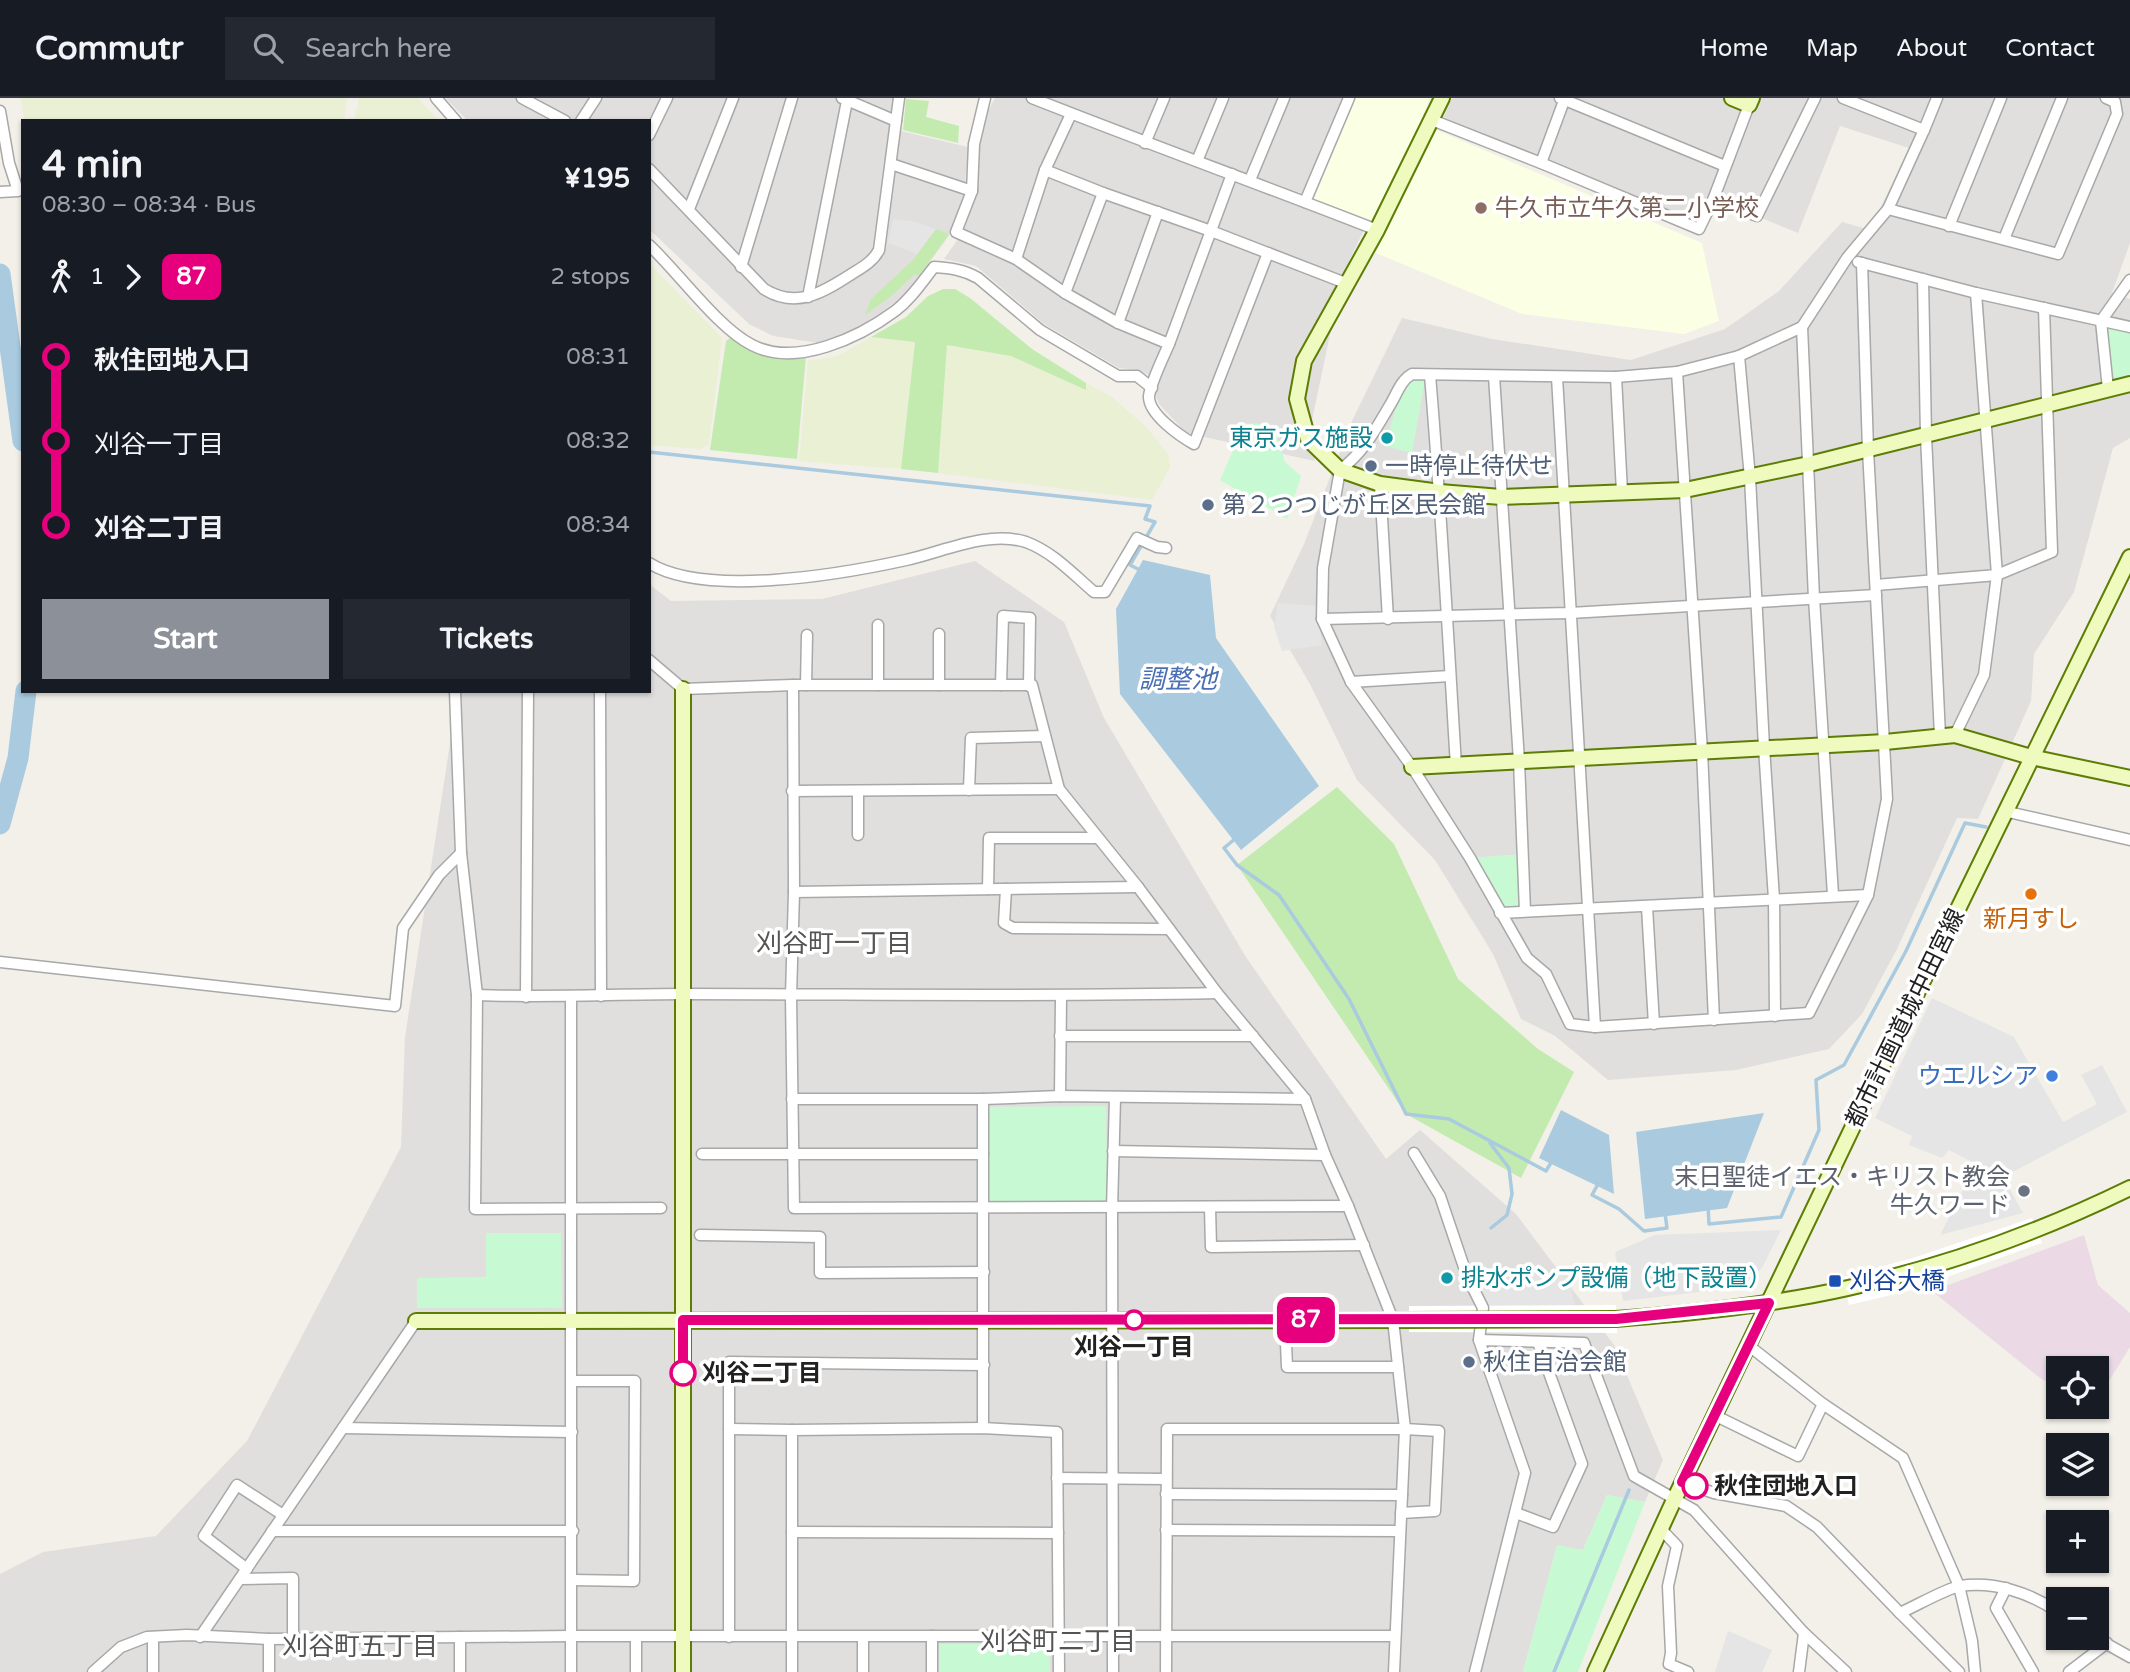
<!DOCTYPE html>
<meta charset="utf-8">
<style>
body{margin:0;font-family:"Varela Round","Noto Sans JP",sans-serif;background:#242831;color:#f1f3f6;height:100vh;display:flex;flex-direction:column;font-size:26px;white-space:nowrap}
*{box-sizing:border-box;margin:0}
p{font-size:23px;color:#9ea1a6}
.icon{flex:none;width:38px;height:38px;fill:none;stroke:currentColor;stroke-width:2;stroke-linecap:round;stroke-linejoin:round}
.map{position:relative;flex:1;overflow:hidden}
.details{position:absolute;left:21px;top:21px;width:630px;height:574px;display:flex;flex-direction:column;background:#171b24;border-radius:0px;box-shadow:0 2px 5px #0004}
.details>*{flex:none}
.badge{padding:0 14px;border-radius:10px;font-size:24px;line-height:46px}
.fabs{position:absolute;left:2046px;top:1258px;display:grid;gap:14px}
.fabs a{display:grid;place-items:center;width:63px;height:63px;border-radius:0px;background:#171b24;box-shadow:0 2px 5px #0004;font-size:35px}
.map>.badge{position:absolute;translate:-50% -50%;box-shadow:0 0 0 4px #fff}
.legs{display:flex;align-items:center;gap:10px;height:77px;padding:0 21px;font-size:23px}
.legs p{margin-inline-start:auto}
.head{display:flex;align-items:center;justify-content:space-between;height:119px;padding:0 21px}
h1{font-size:38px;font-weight:800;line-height:52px}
.button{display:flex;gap:14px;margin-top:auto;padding:14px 21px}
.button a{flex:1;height:80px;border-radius:0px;background:#8c9099;color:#fff;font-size:28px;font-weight:800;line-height:80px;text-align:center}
.button a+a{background:#242831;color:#f1f3f6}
ul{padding:0 21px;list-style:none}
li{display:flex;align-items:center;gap:24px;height:84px;font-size:26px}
li i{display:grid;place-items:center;width:10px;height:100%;margin:0 9px;background:currentColor}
li i::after{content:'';width:18px;height:18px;margin:-9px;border:5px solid;border-radius:50%;background:#171b24}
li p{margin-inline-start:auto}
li:first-child i{background:linear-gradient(#0000 50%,currentColor 0)}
li:last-child i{background:linear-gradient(currentColor 50%,#0000 0)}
header{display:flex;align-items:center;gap:42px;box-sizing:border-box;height:98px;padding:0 35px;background:#171b24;border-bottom:2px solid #363941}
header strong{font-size:33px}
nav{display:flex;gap:38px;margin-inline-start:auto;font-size:24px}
.search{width:490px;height:63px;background:#242831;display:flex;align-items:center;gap:18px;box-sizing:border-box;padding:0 24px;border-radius:0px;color:#9ea1a6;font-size:26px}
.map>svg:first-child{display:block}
.residential{fill:#e0dfde}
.industrial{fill:#ebdae5}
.education{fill:#fbffe4}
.farmland{fill:#eaf0d4}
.grass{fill:#c3ebaf}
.park{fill:#c7fad3}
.parking{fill:#e5e5e5}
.water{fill:#a9cadf}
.pier{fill:#fff}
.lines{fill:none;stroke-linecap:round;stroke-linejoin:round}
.stream{stroke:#a9cadf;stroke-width:3.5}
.river{stroke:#a9cadf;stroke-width:21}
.street-casing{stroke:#a8a8a8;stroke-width:13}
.secondary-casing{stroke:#5d7d04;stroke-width:18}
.street{stroke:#fff;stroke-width:10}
.secondary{stroke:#eefabe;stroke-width:14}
.secondary-bridge-casing{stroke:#5d7d04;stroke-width:18;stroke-linecap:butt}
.secondary-bridge{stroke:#eefabe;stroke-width:14}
.line-1-casing{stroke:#fff;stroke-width:16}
.line-1{stroke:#e6007e;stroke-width:10}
.education-dot{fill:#8d6e63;stroke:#fff;stroke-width:2.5}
.culture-dot{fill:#0f9aa8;stroke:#fff;stroke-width:2.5}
.service-dot{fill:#5c6f8a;stroke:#fff;stroke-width:2.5}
.food-dot{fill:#e8710a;stroke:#fff;stroke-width:2.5}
.shop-dot{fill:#3f7fe0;stroke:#fff;stroke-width:2.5}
.worship-dot{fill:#6b7280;stroke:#fff;stroke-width:2.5}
.transit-dot{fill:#1a4fb4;stroke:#fff;stroke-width:2.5}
.stop-1-dot{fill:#fff;stroke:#e6007e;stroke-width:3.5}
.labels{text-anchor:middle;stroke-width:7;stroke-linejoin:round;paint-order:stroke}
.education-label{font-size:24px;fill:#785e54;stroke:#fff;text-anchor:start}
.culture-label{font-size:24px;fill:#0d838f;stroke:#fff;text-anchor:end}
.service-label{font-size:24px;fill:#4e5e75;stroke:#fff;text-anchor:start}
.food-label{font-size:24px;fill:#c56008;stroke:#fff}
.street-label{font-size:24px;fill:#212121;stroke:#fff}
.shop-label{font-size:24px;fill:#366cbe;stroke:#fff;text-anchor:end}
.worship-label{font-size:24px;fill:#5b616d;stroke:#fff;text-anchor:end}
.transit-label{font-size:24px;fill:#164399;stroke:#fff;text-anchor:start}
.stop-label{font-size:24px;font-weight:bold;fill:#212121;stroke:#fff;text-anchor:start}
.water-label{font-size:26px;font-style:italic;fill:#4b6fb4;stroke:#fff}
.neighbourhood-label{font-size:26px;fill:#545454;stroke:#fff}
</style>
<header>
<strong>Commutr</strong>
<div class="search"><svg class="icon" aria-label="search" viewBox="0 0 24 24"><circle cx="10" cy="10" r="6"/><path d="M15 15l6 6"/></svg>Search here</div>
<nav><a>Home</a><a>Map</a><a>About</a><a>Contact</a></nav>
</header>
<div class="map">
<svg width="2130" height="1574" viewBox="0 0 2130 1574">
<rect width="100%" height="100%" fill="#f2f0e8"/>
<g class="residential">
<polygon points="445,0 905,0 901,33 968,49 964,98 948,139 926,169 903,198 875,219 848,236 819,245 773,238 749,226 649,131 649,23 468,23"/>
<polygon points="995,0 1344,0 1301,106 1364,132 1343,175 1308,341 1315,363 1186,335 1159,306 1148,277 1137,272 1119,270 1044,226 976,168 944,161 958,141 977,97 978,50 987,15"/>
<polygon points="1452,0 2130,0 2130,145 2112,195 2130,201 2130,340 2113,350 2074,494 2034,556 2031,603 1978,721 1957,720 1897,851 1862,916 1829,951 1736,972 1608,982 1555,938 1521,921 1493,856 1435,762 1357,682 1310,586 1270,518 1304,446 1352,323 1402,220 1492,241 1631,262 1725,231 1779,193 1842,124 1870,132 1909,50 1840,28 1798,135 1709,98 1697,126 1443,21"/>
<polygon points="975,463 1064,524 1104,620 1246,859 1386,1061 1420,1032 1516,1116 1614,1247 1663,1362 1645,1404 1607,1397 1583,1452 1557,1448 1523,1574 0,1574 0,1476 43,1454 156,1438 247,1343 401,1049 405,939 458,593 649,593 649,486 671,503 822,501"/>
</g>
<polygon class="industrial" points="2084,1137 2098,1187 2130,1215 2130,1249 2097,1302 2096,1270 2058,1270 2058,1291 2040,1280 1932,1193"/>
<polygon class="education" points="1356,0 1430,0 1420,25 1702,145 1719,223 1684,236 1522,216 1376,155 1387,128 1314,101"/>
<g class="farmland">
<polygon points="20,0 347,0 344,23 25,23"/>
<polygon points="359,0 418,0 439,23 354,23"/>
<polygon points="649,165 722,240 709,346 700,351 649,347"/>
<polygon points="871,239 915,244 901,371 799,363 808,263 838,258"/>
<polygon points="947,246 1011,258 1085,291 1086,285 1112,299 1146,329 1168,356 1170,369 1152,402 938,375"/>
</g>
<g class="grass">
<polygon points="906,1 929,3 926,19 959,28 958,45 903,32"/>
<polygon points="936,131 949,136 919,178 915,176 890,199 865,217 871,201 913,162"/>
<polygon points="943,191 955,191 970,200 1032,251 1086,285 1086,292 1011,258 947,247 938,375 901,371 915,244 871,239 906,219 928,198"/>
<path d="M730 240C755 256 777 263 806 257L797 361 710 352 726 243Z"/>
<polygon points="1337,689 1394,746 1458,881 1538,951 1574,974 1521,1080 1406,1016 1237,767"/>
</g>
<g class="park">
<polygon points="2107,228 2130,234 2130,278 2111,284"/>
<polygon points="1411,282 1425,282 1412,355 1385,348 1397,306"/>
<polygon points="1245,325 1274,327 1285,364 1301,378 1287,421 1220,382"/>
<polygon points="1522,756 1525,813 1500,815 1470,760"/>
<polygon points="1106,1008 1107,1105 989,1105 988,1009"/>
<polygon points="486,1135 561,1135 562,1210 417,1210 417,1180 486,1179"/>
<polygon points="1607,1397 1645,1404 1578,1574 1523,1574 1557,1447 1583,1452"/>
<rect x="939" y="1546" width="111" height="28"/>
</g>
<g class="parking">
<polygon points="893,121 912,123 936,131 917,156 888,145"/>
<polygon points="1278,505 1317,508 1322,547 1282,553 1274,529"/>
<polygon points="1932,900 2014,939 2063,1024 2097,1006 2081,977 2102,967 2127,1014 2003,1079 2023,1115 1940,1137 1976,1066 1949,1052 1942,1060 1909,1047 1912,1038 1875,1020"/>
<polygon points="1781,1132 1762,1170 1742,1189 1623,1203 1615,1154 1655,1137"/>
<polygon points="1527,1172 1568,1177 1576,1213 1483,1210 1467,1178"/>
<polygon points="1728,1533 1772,1552 1762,1574 1715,1574"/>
</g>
<g class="water">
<polygon points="1143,462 1210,477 1216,540 1319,688 1241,752 1120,596 1116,511"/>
<polygon points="1561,1012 1609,1037 1614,1096 1539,1060"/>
<polygon points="1764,1015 1727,1110 1645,1121 1636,1034"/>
</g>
<g class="pier">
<polygon points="2032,1120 2042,1145 1908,1193 1849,1207 1843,1179 1913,1160"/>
<polygon points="1616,1207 1617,1235 1409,1234 1409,1208"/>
</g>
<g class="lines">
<g class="stream">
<polyline points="17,294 23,294"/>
<polyline points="649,354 1150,408 1145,421 1155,424 1130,467 1142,473"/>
<polyline points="1236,740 1224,750 1237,767 1279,797 1349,901 1406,1016 1449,1021 1546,1073 1552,1063"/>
<polyline points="1490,1045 1509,1070 1512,1096 1507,1117 1491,1130"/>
<polyline points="1598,1086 1592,1097 1619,1111 1644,1133 1667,1130 1665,1115"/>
<polyline points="1708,1108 1709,1126 1781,1119 1819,1032 1816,982 1844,967 1906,853 1965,725 1986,729"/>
<polyline points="1554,1574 1629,1392"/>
</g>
<g class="river">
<polyline points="0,176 23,343"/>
<polyline points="0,726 18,660 26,593"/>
</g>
<defs>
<g id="street">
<polyline points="436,0 456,23"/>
<polyline points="522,0 565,23"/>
<polyline points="842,0 896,23"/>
<path d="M985 0 974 46 972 93 956 134 1016 161 1065 195 1118 225 1169 246C1163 260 1151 284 1149 298 1148 316 1180 338 1194 346L1268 155"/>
<path d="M1032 0C1146 45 1262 87 1377 132"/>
<polyline points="1560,0 1725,68"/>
<path d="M1843 0 1924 32 1888 111 1847 160 1802 229 1739 258 1677 274 1616 279 1412 276C1400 283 1397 296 1390 307 1376 331 1363 355 1340 372L1323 470 1322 521 1351 584 1412 669 1470 760 1527 860 1546 876 1570 926 1595 929 1809 915 1868 797 1887 701 1868 352 1862 165"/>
<polyline points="0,13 9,65 18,93 0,94"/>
<polyline points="1432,22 1541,65 1699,131 1713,102 1749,7"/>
<polyline points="581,23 596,0"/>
<polyline points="1924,32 1937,0"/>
<polyline points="649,37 667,0"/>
<polyline points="1145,45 1164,0"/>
<polyline points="1197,63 1223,0"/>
<polyline points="1541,65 1565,0"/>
<polyline points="891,66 972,93"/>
<path d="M649 71 764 191C796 211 822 195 850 177 861 170 873 164 879 152L899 0"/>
<polyline points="1045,72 1103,95 1211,133 1348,186"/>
<polyline points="1250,82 1284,0"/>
<polyline points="1713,102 1757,118 1815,0"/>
<polyline points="1305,104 1349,0"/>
<polyline points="689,111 733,0"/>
<polyline points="1888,111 2058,156 2117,16 2115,4 2106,0"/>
<polyline points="1949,128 2001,0"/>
<polyline points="2004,141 2062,0"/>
<path d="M649 147C678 174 718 230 752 247 796 270 860 239 895 213 911 201 922 184 934 169 951 170 964 172 978 180L1040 232 1118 278H1137L1152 290"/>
<polyline points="1016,161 1045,72 1071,16"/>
<polyline points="1858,164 1976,195 2130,229"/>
<polyline points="741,169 792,0"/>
<polyline points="1923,181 1926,338 1940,638"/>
<polyline points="1065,195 1103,95"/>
<polyline points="808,199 847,3"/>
<polyline points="1118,225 1158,114"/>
<polyline points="1802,229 1814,500 1833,797"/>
<polyline points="1169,246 1232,76"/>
<polyline points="1739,258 1750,380 1764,649 1774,801 1775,918"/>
<polyline points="1677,274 1702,653 1714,922"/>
<path d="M1430 277C1441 407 1448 537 1456 668"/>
<polyline points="1494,278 1519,663 1525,813"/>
<polyline points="1557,279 1595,929"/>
<polyline points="1616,279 1622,394"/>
<polyline points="2108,291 2101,223 2130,182"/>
<polyline points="1380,386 1388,521"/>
<path d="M649 465C705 500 842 476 906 462 943 454 987 432 1026 444 1053 454 1073 476 1094 494H1105L1137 440 1157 449 1166 450"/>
<polyline points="1876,487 1997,477 1976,195"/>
<polyline points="1322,521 1570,515 1876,497"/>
<polyline points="878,527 878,587"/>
<polyline points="649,562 683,591 793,587 1032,587 1059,691 1138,789 1217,895 1305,1001 1325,1057 1348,1108 1393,1222 1405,1331 1394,1574"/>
<polyline points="1351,584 1450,578"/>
<polyline points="793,587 794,794 791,898 794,1110 1348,1108"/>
<polyline points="806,587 807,537"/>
<polyline points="939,587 939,536"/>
<polyline points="1001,587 1003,518 1030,520 1029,588"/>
<polyline points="455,593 461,755 477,897 475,1111 661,1110"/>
<polyline points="600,593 601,898"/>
<polyline points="1955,637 1984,577 1997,477 2052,454 2044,210"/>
<polyline points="969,692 971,640 1045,638"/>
<polyline points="792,693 1059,691"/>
<polyline points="2004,713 2130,742"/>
<polyline points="858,737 858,693"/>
<polyline points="988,791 989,740 1098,740"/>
<polyline points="1006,791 1004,825 1013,830 1169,831"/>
<polyline points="794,794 1138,789"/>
<polyline points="1647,809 1654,926"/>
<polyline points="1500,815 1868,797"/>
<polyline points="0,864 395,908 403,830 439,777 461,755"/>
<path d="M477 897C545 900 614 896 683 896 861 896 1038 899 1217 895"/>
<polyline points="571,898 571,1574"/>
<polyline points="526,899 528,593"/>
<polyline points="1060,938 1253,938"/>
<polyline points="1060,998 1061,899"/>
<polyline points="792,1001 983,1001 1060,998 1305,1001"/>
<polyline points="1113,1053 1325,1057"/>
<polyline points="1414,1055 1440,1098 1467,1178 1483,1210 1479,1242"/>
<polyline points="702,1056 983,1056"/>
<polyline points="1210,1110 1211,1149 1364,1147"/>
<polyline points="700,1137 820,1139 820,1175 984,1174"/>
<polyline points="1285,1222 1287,1269 1398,1269"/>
<polyline points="1748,1247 1823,1306 1903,1360 1959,1488 1972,1543 1975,1574"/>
<polyline points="1714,1317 1798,1358 1823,1306"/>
<polyline points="343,1330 572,1334"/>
<polyline points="983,1330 983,1001"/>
<polyline points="729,1331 792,1332"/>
<polyline points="1057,1380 1166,1381"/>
<polyline points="1682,1384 1714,1395 1786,1408 1817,1429 1900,1515"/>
<polyline points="1166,1396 1402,1397"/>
<polyline points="1516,1415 1553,1429 1582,1366 1538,1244"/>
<polyline points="1660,1430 1677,1448 1668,1488 1671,1555 1669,1566 1688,1574"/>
<polyline points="1166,1432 1400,1433"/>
<polyline points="272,1433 573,1433"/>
<polyline points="792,1434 1058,1435"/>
<polyline points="247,1471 204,1438 237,1387 283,1417"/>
<polyline points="240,1481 293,1480 293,1540"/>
<polyline points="572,1482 634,1483 635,1283 572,1283"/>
<polyline points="2006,1490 1996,1510 2033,1574"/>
<polyline points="932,1538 932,1574"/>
<polyline points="200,1539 416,1223"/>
<polyline points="729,1539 729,1264 984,1267"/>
<polyline points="2096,1540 2130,1559"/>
<polyline points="269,1541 269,1574"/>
<polyline points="93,1574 121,1549 147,1539 187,1537 269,1541 571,1538 1395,1538"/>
<polyline points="153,1574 153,1539"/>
<polyline points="460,1574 460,1539"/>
<polyline points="636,1574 636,1539"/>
<polyline points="792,1574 792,1332 983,1330 1057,1334 1059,1574"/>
<polyline points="863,1574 863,1539"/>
<polyline points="1113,1574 1112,1111 1115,1000"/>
<polyline points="1166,1574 1167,1331 1405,1331 1439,1333 1435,1413 1401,1415"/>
<polyline points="1475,1574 1525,1375 1479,1242 1584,1245 1634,1378 1694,1412 1804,1535 1846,1574"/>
<polyline points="1799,1574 1804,1535"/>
<path d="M1959 1574 1900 1515C1916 1508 1945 1491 1960 1488 1995 1483 2030 1495 2058 1514"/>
<polyline points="2069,1574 2107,1545"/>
</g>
<g id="secondary">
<polyline points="1442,0 1377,132 1304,263 1297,301 1308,341 1340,372 1380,386 1440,394 1501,399 1685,392 1809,366 2130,286"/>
<polyline points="1732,0 1749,7 1752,0"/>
<polyline points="683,591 683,1574"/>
<polyline points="1412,669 1885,644 1955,637 2031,659 2130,680"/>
<path d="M1616 1221C1694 1215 1772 1207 1848 1190 1945 1168 2040 1134 2130 1090"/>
<polyline points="416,1223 1407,1222"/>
<polyline points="1595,1574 1674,1402 1915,899 2130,459"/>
</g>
</defs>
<use href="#street" class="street-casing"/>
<use href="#secondary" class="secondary-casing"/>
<use href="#street" class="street"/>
<use href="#secondary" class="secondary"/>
<defs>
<polyline id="secondary-bridge" points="1407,1222 1616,1221"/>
</defs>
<use href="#secondary-bridge" class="secondary-bridge-casing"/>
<use href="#secondary-bridge" class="secondary-bridge"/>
</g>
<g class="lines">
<defs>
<polyline id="line-1" points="683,1275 683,1222 1616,1221 1769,1205 1682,1384 1695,1388"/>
</defs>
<use href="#line-1" class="line-1-casing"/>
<use href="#line-1" class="line-1"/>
</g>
<circle class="education-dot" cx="1481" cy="110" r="7"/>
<g class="culture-dot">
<circle cx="1387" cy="340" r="7"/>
<circle cx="1447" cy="1180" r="7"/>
</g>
<g class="service-dot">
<circle cx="1371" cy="368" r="7"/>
<circle cx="1208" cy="407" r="7"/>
<circle cx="1469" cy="1264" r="7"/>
</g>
<circle class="food-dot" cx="2031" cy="796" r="7"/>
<circle class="shop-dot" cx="2052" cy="978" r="7"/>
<circle class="worship-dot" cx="2024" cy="1093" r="7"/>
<rect class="transit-dot" x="1828" y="1176" width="14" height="14" rx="3.5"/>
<g class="stop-1-dot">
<circle cx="1134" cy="1222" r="9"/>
<circle cx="683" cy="1275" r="12"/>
<circle cx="1695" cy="1388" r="12"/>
</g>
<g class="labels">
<g class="education-label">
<text x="1495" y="118">牛久市立牛久第二小学校</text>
</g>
<g class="culture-label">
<text x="1373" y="348">東京ガス施設</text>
<text x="1461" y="1188" text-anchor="start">排水ポンプ設備（地下設置）</text>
</g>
<g class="service-label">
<text x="1385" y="376">一時停止待伏せ</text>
<text x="1222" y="415">第２つつじが丘区民会館</text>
<text x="1483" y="1272">秋住自治会館</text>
</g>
<g class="food-label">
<text x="2031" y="829">新月すし</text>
</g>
<g class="street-label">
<text transform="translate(1905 920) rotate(-64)" y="8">都市計画道城中田宮線</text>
</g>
<g class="shop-label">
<text x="2038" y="986">ウエルシア</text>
</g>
<g class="worship-label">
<text x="2010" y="1087">末日聖徒イエス・キリスト教会<tspan x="2010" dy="28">牛久ワード</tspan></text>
</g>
<g class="transit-label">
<text x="1849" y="1191">刈谷大橋</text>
</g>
<g class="stop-label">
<text x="1134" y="1257" text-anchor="middle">刈谷一丁目</text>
<text x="702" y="1283">刈谷二丁目</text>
<text x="1714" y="1396">秋住団地入口</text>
</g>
<g class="water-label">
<text x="1178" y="590">調整池</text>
</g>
<g class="neighbourhood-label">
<text x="834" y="854">刈谷町一丁目</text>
<text x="1058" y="1552">刈谷町二丁目</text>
<text x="360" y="1557">刈谷町五丁目</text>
</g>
</g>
</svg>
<div class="fabs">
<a><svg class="icon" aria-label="locate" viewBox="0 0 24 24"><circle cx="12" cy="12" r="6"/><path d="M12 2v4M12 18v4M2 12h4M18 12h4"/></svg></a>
<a><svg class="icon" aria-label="layers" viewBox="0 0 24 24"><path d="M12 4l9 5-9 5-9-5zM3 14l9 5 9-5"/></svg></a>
<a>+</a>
<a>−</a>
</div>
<b class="badge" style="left:1306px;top:1222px;background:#e6007e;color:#fff">87</b>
<section class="details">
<div class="head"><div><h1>4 min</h1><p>08:30 – 08:34 · Bus</p></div><b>¥195</b></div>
<div class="legs"><svg class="icon" aria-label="walk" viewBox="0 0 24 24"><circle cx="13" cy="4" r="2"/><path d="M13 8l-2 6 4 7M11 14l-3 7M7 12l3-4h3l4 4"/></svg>1<svg class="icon" aria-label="forward" viewBox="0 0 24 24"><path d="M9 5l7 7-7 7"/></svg><b class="badge" style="background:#e6007e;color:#fff">87</b><p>2 stops</p></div>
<ul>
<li><i style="color:#e6007e"></i><b>秋住団地入口</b><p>08:31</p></li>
<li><i style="color:#e6007e"></i><span>刈谷一丁目</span><p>08:32</p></li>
<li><i style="color:#e6007e"></i><b>刈谷二丁目</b><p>08:34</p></li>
</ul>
<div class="button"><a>Start</a><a>Tickets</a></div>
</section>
</div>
